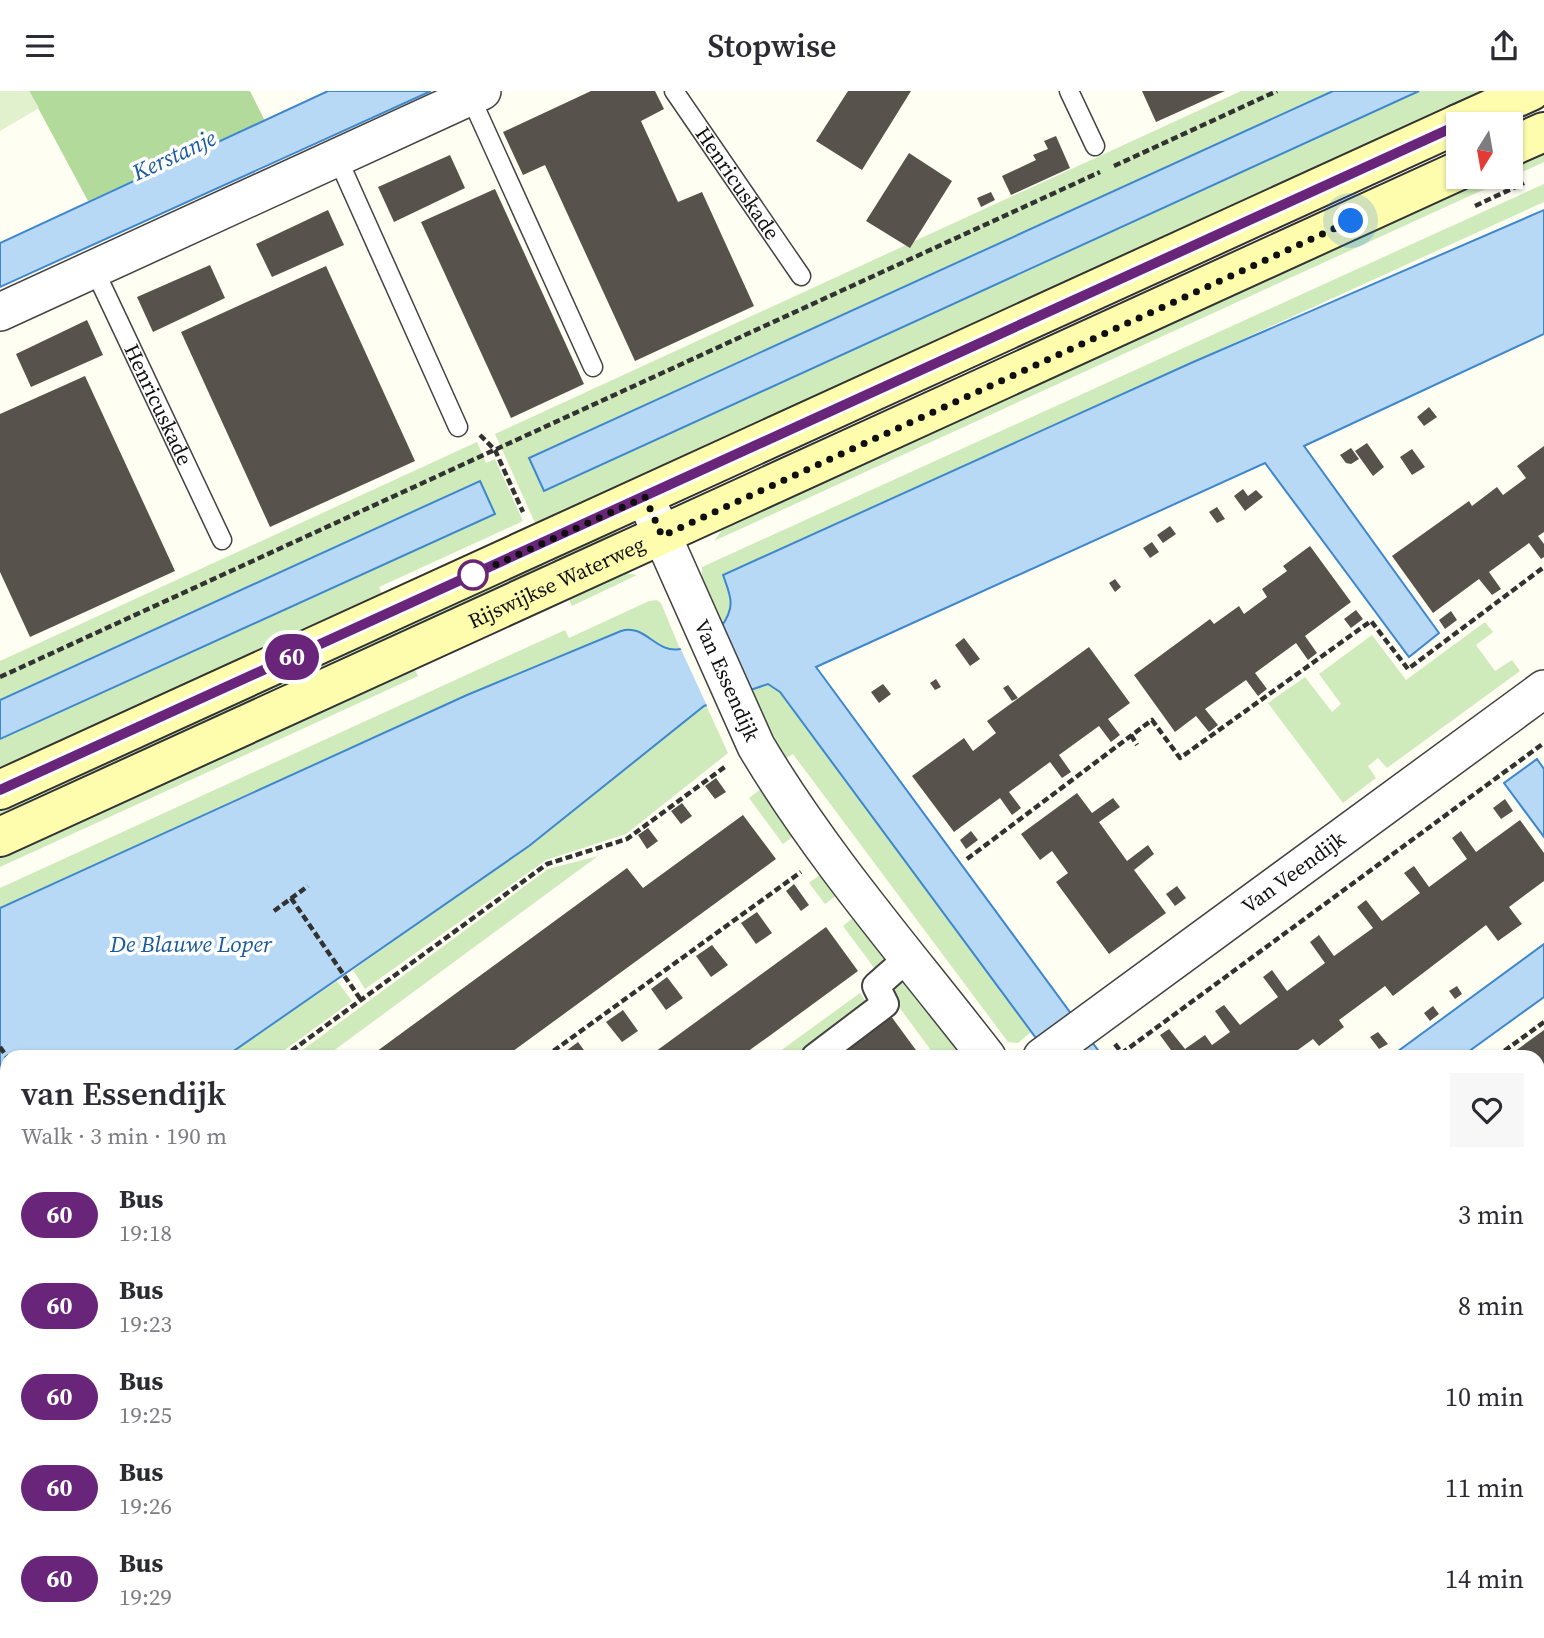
<!DOCTYPE html>
<meta charset="utf-8">
<style>
body{margin:0;font-family:"Source Serif 4",serif;background:#f7f7f7;color:#2b2b33;height:100vh;display:flex;flex-direction:column;font-size:26px;white-space:nowrap}
*{box-sizing:border-box;margin:0}
p{font-size:23px;color:#7c7c81}
.icon{flex:none;width:38px;height:38px;fill:none;stroke:currentColor;stroke-width:2;stroke-linecap:round;stroke-linejoin:round}
.map{position:relative;flex:1;overflow:hidden}
.sheet{position:absolute;left:0px;top:959px;width:1545px;height:588px;display:flex;flex-direction:column;background:#fff;border-radius:21px 21px 0 0;box-shadow:0 2px 5px #0004}
.sheet>*{flex:none}
.badge{padding:0 14px;border-radius:23px;font-size:24px;line-height:46px}
.needle{width:46px;rotate:191deg}
.controls{position:absolute;left:1446px;top:21px;display:grid;gap:14px}
.controls a{display:grid;place-items:center;width:77px;height:77px;border-radius:0px;background:#fff;box-shadow:0 2px 5px #0004;font-size:35px}
.you{position:absolute;width:35px;height:35px;margin:-18px;border:5px solid #fff;border-radius:50%;background:#1a73e8;box-shadow:0 0 0 10px #1a73e833}
.map>.badge{position:absolute;translate:-50% -50%;box-shadow:0 0 0 4px #fff}
.round{display:grid;place-items:center;flex:none;width:74px;height:74px;border-radius:0px;background:#f7f7f7}
.summary{display:flex;align-items:center;justify-content:space-between;height:119px;padding:0 21px}
h1{font-size:33px;font-weight:600;line-height:52px}
ul{padding:0;list-style:none}
li{display:flex;align-items:center;gap:21px;height:91px;padding:0 21px}
li div{flex:1}
li b{display:block;font-size:26px}
li em{font-style:normal}
li .badge{min-width:77px;font-weight:700;text-align:center}
header{display:flex;justify-content:space-between;align-items:center;height:91px;padding:0 21px;background:#fff;font-size:32px;font-weight:600}
.map>svg:first-child{display:block}
.green{fill:#cfeabb}
.forest{fill:#b2db9b}
.pitch{fill:#e1f1cd}
.water{fill:#b7d9f6;stroke:#3e87cd;stroke-width:2}
.pier{fill:#fffef3}
.building{fill:#58524c}
.lines{fill:none;stroke-linecap:round;stroke-linejoin:round}
.service-casing{stroke:#434343;stroke-width:21}
.pedestrian-casing{stroke:#434343;stroke-width:30}
.minor-casing{stroke:#434343;stroke-width:40}
.secondary-casing{stroke:#323232;stroke-width:42}
.path{stroke:#323232;stroke-width:4.5;stroke-dasharray:7 3.5;stroke-linecap:butt}
.service{stroke:#fff;stroke-width:18}
.pedestrian{stroke:#fff;stroke-width:26}
.minor{stroke:#fff;stroke-width:37}
.secondary{stroke:#fefdae;stroke-width:38}
.line-casing{stroke:#fff;stroke-width:16}
.line{stroke:#68257a;stroke-width:10}
.walk{stroke:#101010;stroke-width:7;stroke-dasharray:0 12.6}
.stop-dot{fill:#fff;stroke:#68257a;stroke-width:3.5}
.labels{text-anchor:middle;stroke-width:7;stroke-linejoin:round;paint-order:stroke}
.street-label{font-size:21px;fill:#101010;stroke:#fff}
.water-label{font-size:23px;font-style:italic;fill:#1859a2;stroke:#fff}
</style>
<header><svg class="icon" aria-label="menu" viewBox="0 0 24 24"><path d="M4 6h16M4 12h16M4 18h16"/></svg>Stopwise<svg class="icon" aria-label="share" viewBox="0 0 24 24"><path d="M12 15V3M7 8l5-5 5 5M5 13v7h14v-7"/></svg></header>
<div class="map">
<svg width="1544" height="1547" viewBox="0 0 1544 1547">
<rect width="100%" height="100%" fill="#fffef3"/>
<g class="green">
<polygon points="1241,0 1333,0 529,367 544,399 1419,0 1509,0 540,443 495,343"/>
<polygon points="1544,50 1544,71 714,450 727,432 1465,86 1510,86 1510,65"/>
<path d="M1544 93V111L724 484C730 506 736 514 722 536L702 492V476Z"/>
<polygon points="477,351 486,372 495,368 523,430 379,496 386,513 0,689 0,648 495,423 480,390 0,609 0,570"/>
<polygon points="612,441 623,442 558,482 547,459 597,442"/>
<polygon points="537,462 548,486 0,736 0,707"/>
<polygon points="620,481 637,484 572,515 564,497"/>
<path d="M657 509 661 512 680 558C659 562 648 542 628 538L467 604 0 817V797L565 539 569 547 649 510Z"/>
<polygon points="1485,531 1493,541 1476,554 1495,580 1512,569 1520,580 1387,677 1378,667 1368,675 1376,687 1343,712 1268,612 1305,586 1332,621 1341,613 1319,583 1372,544 1406,589"/>
<polygon points="410,568 418,585 0,776 0,755"/>
<polygon points="768,593 780,601 1031,941 1018,952 1008,951 793,663 785,668 773,653 750,598"/>
<polygon points="706,614 728,662 626,743 546,769 365,898 353,879 529,755"/>
<polygon points="766,694 800,740 783,753 749,707"/>
<polygon points="598,765 325,966 293,966 548,778"/>
<polygon points="826,779 894,870 878,882 843,835 854,826 837,804 825,813 809,792"/>
<polygon points="903,883 964,966 936,966 885,897"/>
<polygon points="337,890 352,910 275,966 225,966"/>
<polygon points="860,902 871,918 806,966 772,966"/>
<polygon points="866,1540 898,1540 903,1547 872,1547"/>
<polygon points="1186,1540 1226,1540 1216,1547 1177,1547"/>
</g>
<polygon class="forest" points="29,0 250,0 265,30 88,110"/>
<polygon class="pitch" points="0,0 29,0 39,17 0,40"/>
<g class="water">
<polygon points="328,0 431,0 0,196 0,152"/>
<polygon points="1333,0 1419,0 544,400 529,367"/>
<path d="M1544 119V243L1304 355 1439 542 1409 566 1265 372 816 576 1103 966H1050L780 601 768 593 704 615 529 755 225 966H7V1020L0 1023V817L467 604 621 540C645 532 656 563 680 558L721 536C736 515 731 506 723 484L1191 272Z"/>
<polygon points="480,390 495,423 0,648 0,609"/>
<polygon points="1537,668 1544,678 1544,746 1504,692"/>
<polygon points="1544,853 1544,906 1461,966 1390,966"/>
<polygon points="0,1195 7,1205 7,1291 0,1281"/>
<polygon points="494,1540 675,1540 666,1547 499,1547"/>
<polygon points="824,1540 866,1540 872,1547 828,1547"/>
</g>
<polygon class="pier" points="719,533 751,602 708,617 679,554"/>
<g class="building">
<polygon points="591,0 655,0 664,18 641,30 678,111 702,101 754,215 635,270 545,74 523,84 503,41"/>
<polygon points="848,0 911,0 862,79 816,50"/>
<polygon points="1142,0 1225,0 1156,31"/>
<polygon points="1056,45 1070,77 1011,104 1002,85 1036,69 1033,64 1048,58 1044,50"/>
<polygon points="909,62 952,90 910,157 866,130"/>
<polygon points="450,64 465,97 394,131 378,96"/>
<polygon points="495,98 584,293 511,327 421,131"/>
<polygon points="991,101 995,109 981,116 977,107"/>
<polygon points="328,119 344,154 272,186 256,153"/>
<polygon points="210,174 225,207 153,241 137,206"/>
<polygon points="326,175 415,370 270,436 181,241"/>
<polygon points="87,229 103,264 31,296 16,263"/>
<polygon points="85,285 175,480 30,546 0,481 0,323"/>
<polygon points="1429,316 1437,326 1424,335 1417,326"/>
<polygon points="1367,352 1384,376 1373,385 1355,360"/>
<polygon points="1544,355 1544,441 1538,445 1544,453 1544,466 1541,468 1529,452 1489,481 1501,498 1492,504 1479,488 1433,522 1392,465 1469,410 1472,415 1497,396 1503,404 1526,387 1517,375"/>
<polygon points="1351,357 1359,368 1351,373 1346,372 1340,364"/>
<polygon points="1412,358 1425,376 1412,384 1400,366"/>
<polygon points="1243,398 1248,405 1256,399 1263,406 1245,420 1234,405"/>
<polygon points="1217,416 1225,428 1217,432 1209,421"/>
<polygon points="1170,435 1176,443 1163,452 1157,444"/>
<polygon points="1152,451 1159,461 1150,467 1143,457"/>
<polygon points="1310,455 1351,511 1305,545 1317,562 1308,569 1296,552 1255,582 1267,598 1258,605 1246,589 1205,618 1218,634 1209,641 1196,625 1175,641 1134,584 1210,528 1214,533 1239,515 1244,523 1267,506 1262,498 1287,480 1283,475"/>
<polygon points="1115,488 1121,496 1115,501 1109,492"/>
<polygon points="1356,519 1363,528 1351,537 1344,528"/>
<polygon points="1451,520 1457,529 1445,538 1439,529"/>
<polygon points="964,547 980,568 970,575 955,554"/>
<polygon points="1089,556 1130,612 1108,628 1120,644 1111,651 1099,635 1059,664 1071,681 1062,687 1050,671 1009,701 1021,717 1016,721 1012,724 1000,707 954,741 912,685 964,647 973,660 996,642 987,630"/>
<polygon points="936,588 941,596 935,599 930,592"/>
<polygon points="883,593 891,603 879,612 871,601"/>
<polygon points="1008,594 1018,607 1012,610 1003,597"/>
<polygon points="716,687 726,701 715,708 705,695"/>
<polygon points="1077,702 1092,722 1113,707 1120,716 1099,731 1127,770 1148,754 1154,763 1134,779 1166,822 1109,863 1056,791 1068,782 1052,760 1040,769 1021,743"/>
<polygon points="1505,708 1513,720 1501,728 1493,717"/>
<polygon points="682,712 692,725 681,733 671,720"/>
<polygon points="743,724 776,768 505,966 369,966 627,777 643,797"/>
<polygon points="1520,729 1544,762 1544,790 1509,816 1522,833 1498,850 1486,834 1393,905 1385,895 1339,929 1344,936 1319,955 1313,948 1291,964 1292,966 1176,966 1160,944 1169,938 1185,958 1205,944 1212,954 1230,941 1215,920 1224,914 1240,934 1278,906 1263,886 1272,879 1287,900 1325,872 1310,851 1319,844 1334,865 1373,837 1357,816 1366,809 1382,830 1420,802 1404,782 1414,775 1429,796 1467,768 1452,747 1461,740 1476,761"/>
<polygon points="648,737 658,750 647,758 638,744"/>
<polygon points="971,740 978,749 966,758 960,749"/>
<polygon points="794,793 809,814 801,820 786,800"/>
<polygon points="1177,795 1186,807 1175,815 1166,803"/>
<polygon points="757,821 772,842 756,853 741,832"/>
<polygon points="826,836 858,880 768,946 740,966 648,966"/>
<polygon points="712,854 728,874 711,886 696,865"/>
<polygon points="667,886 683,907 666,919 651,898"/>
<polygon points="1457,895 1462,903 1455,908 1449,900"/>
<polygon points="1433,915 1439,923 1430,930 1424,922"/>
<polygon points="623,919 638,940 622,951 606,931"/>
<polygon points="888,921 921,966 826,966"/>
<polygon points="1544,939 1544,1013 1538,1017 1538,966 1507,966"/>
<polygon points="1378,941 1388,953 1379,958 1370,946"/>
<polygon points="578,951 589,966 563,966 562,963"/>
<polygon points="5,1037 7,1037 7,1100 0,1103 7,1113 7,1168 0,1173 0,1038"/>
<polygon points="1544,1127 1544,1144 1538,1137 1538,1131"/>
<polygon points="1544,1198 1544,1261 1538,1265 1538,1202"/>
<polygon points="0,1289 7,1299 7,1384 0,1375"/>
<polygon points="1544,1325 1544,1387 1538,1392 1538,1329"/>
<polygon points="0,1421 7,1427 7,1477 0,1482"/>
<polygon points="1538,1432 1544,1440 1544,1461 1538,1453"/>
<polygon points="764,1540 808,1540 813,1547 755,1547"/>
<polygon points="909,1540 922,1540 924,1543 914,1547"/>
<polygon points="979,1540 984,1540 989,1547 970,1547"/>
<polygon points="1077,1540 1163,1540 1153,1547 1067,1547"/>
</g>
<g class="lines">
<defs>
<g id="service">
<path id="s1" d="M674 0 801 185"/>
<polyline points="1069,0 1095,55"/>
<polyline points="470,5 593,276"/>
<polyline points="337,66 458,336"/>
<path id="s2" d="M94 178 222 449"/>
</g>
<g id="pedestrian">
<polyline points="815,966 885,913 876,895 909,866"/>
<polyline points="1538,1317 1544,1313"/>
<polyline points="1226,1547 1235,1540"/>
</g>
<g id="minor">
<polyline points="0,221 482,0"/>
<path id="s3" d="M645 406 756 655C822 766 908 864 987 966"/>
<path id="s4" d="M1042 966 1544 598"/>
<polyline points="1538,1112 1544,1107"/>
<polyline points="1538,1482 1544,1478"/>
<polyline points="0,1513 7,1523"/>
<polyline points="109,1540 115,1547"/>
<polyline points="1401,1540 1406,1547"/>
<polyline points="247,1547 257,1540"/>
<polyline points="945,1547 955,1540"/>
<polyline points="1450,1547 1460,1540"/>
</g>
<g id="secondary">
<polyline points="1458,33 1531,0"/>
<polyline points="1510,56 1544,41"/>
<polyline points="0,699 1458,33"/>
<path id="s5" d="M0 746 1458 80"/>
</g>
</defs>
<use href="#service" class="service-casing"/>
<use href="#pedestrian" class="pedestrian-casing"/>
<use href="#minor" class="minor-casing"/>
<use href="#secondary" class="secondary-casing"/>
<g class="path">
<polyline points="1114,75 1277,0"/>
<polyline points="1475,115 1524,92"/>
<polyline points="480,344 495,359 523,421"/>
<polyline points="0,586 1100,81"/>
<polyline points="1131,644 1137,654"/>
<polyline points="967,768 1152,629 1180,667 1371,530 1408,578 1544,476"/>
<polyline points="291,807 361,909"/>
<polyline points="274,820 308,795"/>
<polyline points="1115,953 1122,962 1544,652"/>
<polyline points="0,956 7,966"/>
<polyline points="283,966 547,773 627,748 726,675"/>
<polyline points="545,966 801,781"/>
<polyline points="1496,966 1544,931"/>
<polyline points="0,1191 7,1186"/>
<polyline points="1538,1275 1544,1270"/>
</g>
<use href="#service" class="service"/>
<use href="#pedestrian" class="pedestrian"/>
<use href="#minor" class="minor"/>
<use href="#secondary" class="secondary"/>
</g>
<g class="lines">
<defs>
<polyline id="line" points="0,699 1458,34"/>
</defs>
<use href="#line" class="line-casing"/>
<use href="#line" class="line"/>
<polyline class="walk" points="473,484 645,406 662,445 1351,130"/>
</g>
<circle class="stop-dot" cx="473" cy="484" r="14"/>
<g class="labels">
<g class="street-label">
<text dy="7" stroke="none"><textPath href="#s1" startOffset="112">Henricuskade</textPath></text>
<text dy="7" stroke="none"><textPath href="#s2" startOffset="150">Henricuskade</textPath></text>
<text dy="7" stroke="none"><textPath href="#s5" startOffset="612">Rijswijkse Waterweg</textPath></text>
<text dy="7" stroke="none"><textPath href="#s3" startOffset="201">Van Essendijk</textPath></text>
<text dy="7" stroke="none"><textPath href="#s4" startOffset="312">Van Veendijk</textPath></text>
</g>
<g class="water-label">
<text transform="translate(174 64) rotate(-25)" y="8">Kerstanje</text>
<text x="191" y="861">De Blauwe Loper</text>
</g>
</g>
</svg>
<div class="controls">
<a><svg class="needle" viewBox="-14 -14 28 28"><path d="M0-13l5 13h-10z" fill="#e53935"/><path d="M0 13l5-13h-10z" fill="#7c7c81"/></svg></a>
</div>
<div class="you" style="left:1351px;top:130px"></div>
<b class="badge" style="left:292px;top:566px;background:#68257a;color:#fff">60</b>
<section class="sheet">
<div class="summary"><div><h1>van Essendijk</h1><p>Walk · 3 min · 190 m</p></div><a class="round"><svg class="icon" aria-label="heart" viewBox="0 0 24 24"><path d="M12 20l-8-8c-3-5 5-10 8-4 3-6 11-1 8 4z"/></svg></a></div>
<ul>
<li><span class="badge" style="background:#68257a;color:#fff">60</span><div><b>Bus</b><p>19:18</p></div><em>3 min</em></li>
<li><span class="badge" style="background:#68257a;color:#fff">60</span><div><b>Bus</b><p>19:23</p></div><em>8 min</em></li>
<li><span class="badge" style="background:#68257a;color:#fff">60</span><div><b>Bus</b><p>19:25</p></div><em>10 min</em></li>
<li><span class="badge" style="background:#68257a;color:#fff">60</span><div><b>Bus</b><p>19:26</p></div><em>11 min</em></li>
<li><span class="badge" style="background:#68257a;color:#fff">60</span><div><b>Bus</b><p>19:29</p></div><em>14 min</em></li>
</ul>
</section>
</div>
